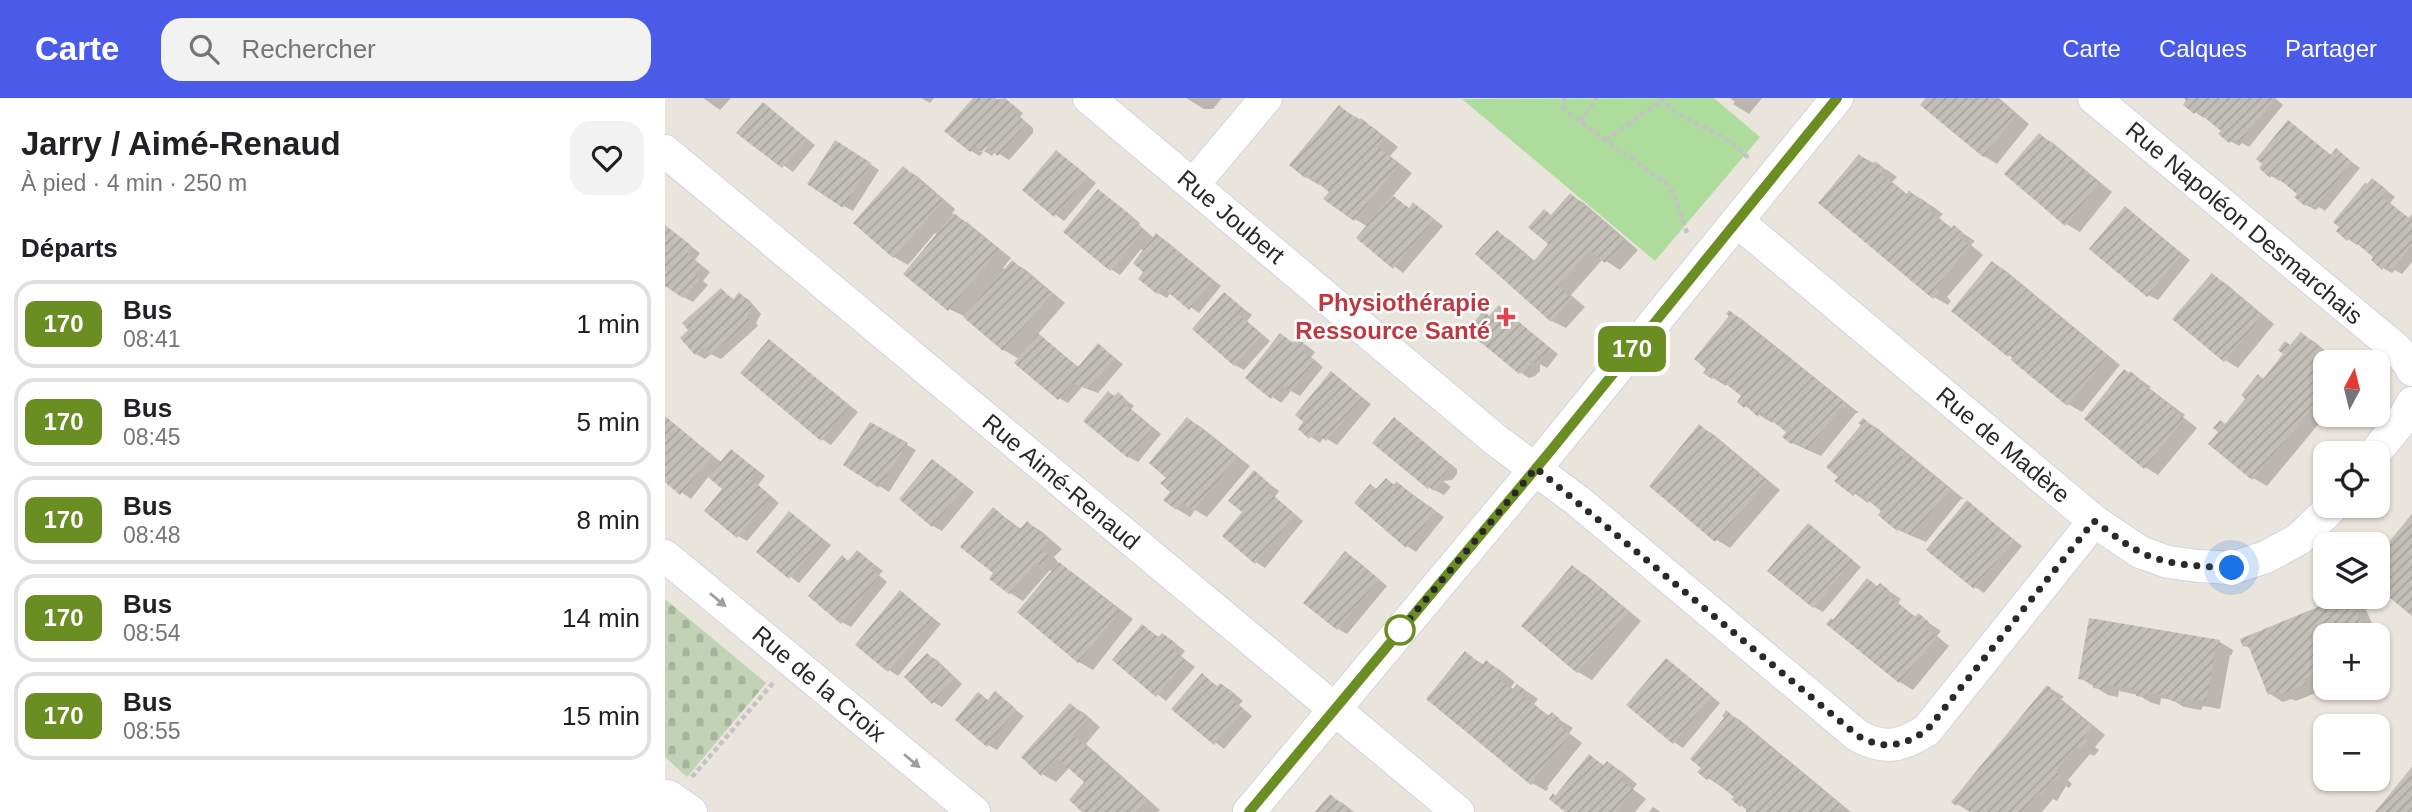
<!DOCTYPE html>
<html lang="fr">
<meta charset="utf-8">
<style>
body{margin:0;font-family:Arial,sans-serif;background:#f2f2f2;color:#202124;height:100vh;display:flex;flex-direction:column;font-size:26px;white-space:nowrap}
*{box-sizing:border-box;margin:0}
p{font-size:23px;color:#757577}
.icon{flex:none;width:38px;height:38px;fill:none;stroke:currentColor;stroke-width:2;stroke-linecap:round;stroke-linejoin:round}
.map{position:relative;flex:1;overflow:hidden}
.details{display:flex;flex-direction:column;background:#fff;width:665px}
.details>*{flex:none}
.badge{padding:0 14px;border-radius:10px;font-size:24px;line-height:46px}
.needle{width:46px;rotate:7deg}
.buttons{position:absolute;left:1648px;top:252px;display:grid;gap:14px}
.buttons a{display:grid;place-items:center;width:77px;height:77px;border-radius:14px;background:#fff;box-shadow:0 2px 5px #0004;font-size:35px}
.you{position:absolute;width:35px;height:35px;margin:-18px;border:5px solid #fff;border-radius:50%;background:#1a73e8;box-shadow:0 0 0 10px #1a73e833}
.map>.badge{position:absolute;translate:-50% -50%;box-shadow:0 0 0 4px #fff}
h2{padding:0 21px;font-size:26px;line-height:63px}
.round{display:grid;place-items:center;flex:none;width:74px;height:74px;border-radius:21px;background:#f2f2f2}
.overview{display:flex;align-items:center;justify-content:space-between;height:119px;padding:0 21px}
h1{font-size:33px;font-weight:800;line-height:52px}
ul{padding:0;list-style:none}
li{display:flex;align-items:center;gap:21px;height:88px;margin:0 14px 10px;padding:0 7px;border:4px solid #e0e0e0;border-radius:21px}
li div{flex:1}
li b{display:block;font-size:26px}
li em{font-style:normal}
li .badge{min-width:77px;font-weight:700;text-align:center}
header{display:flex;align-items:center;gap:42px;box-sizing:border-box;height:98px;padding:0 35px;background:#4a5be9;color:#fff}
header strong{font-size:33px}
nav{display:flex;gap:38px;margin-inline-start:auto;font-size:24px}
.search{width:490px;height:63px;background:#f2f2f2;display:flex;align-items:center;gap:18px;box-sizing:border-box;padding:0 24px;border-radius:21px;color:#757577;font-size:26px}
main{display:flex;flex:1;min-height:0}
.map>svg:first-child{display:block}
.cemetery{fill:url(#cemetery-stones)}
.park{fill:#aedc9d}
.shadow{fill:#0003}
.building{fill:url(#building-hatch)}
.lines{fill:none;stroke-linecap:round;stroke-linejoin:round}
.minor-casing{stroke:#d1d3e0;stroke-width:34}
.path{stroke:#c3c3c3;stroke-width:4.5;stroke-dasharray:5 3.5;stroke-linecap:butt}
.minor{stroke:#fff;stroke-width:32}
.oneway{fill:#9f9f9f}
.line-casing{stroke:#fff;stroke-width:16}
.line{stroke:#6b8e23;stroke-width:10}
.walk{stroke:#292929;stroke-width:7;stroke-dasharray:0 12.6}
.health-dot{fill:#e0444e;stroke:#fff;stroke-width:2.5}
.stop-dot{fill:#fff;stroke:#6b8e23;stroke-width:3.5}
.labels{text-anchor:middle;stroke-width:5;stroke-linejoin:round;paint-order:stroke}
.street-label{font-size:24px;fill:#292929;stroke:#fff}
.health-label{font-size:24px;font-weight:bold;fill:#be3a42;stroke:#fff;text-anchor:end}
</style>
<header>
<strong>Carte</strong>
<div class="search"><svg class="icon" aria-label="search" viewBox="0 0 24 24"><circle cx="10" cy="10" r="6"/><path d="M15 15l6 6"/></svg>Rechercher</div>
<nav><a>Carte</a><a>Calques</a><a>Partager</a></nav>
</header>
<main>
<section class="details">
<div class="overview"><div><h1>Jarry / Aimé-Renaud</h1><p>À pied · 4 min · 250 m</p></div><a class="round"><svg class="icon" aria-label="heart" viewBox="0 0 24 24"><path d="M12 20l-8-8c-3-5 5-10 8-4 3-6 11-1 8 4z"/></svg></a></div>
<h2>Départs</h2>
<ul>
<li><span class="badge" style="background:#6b8e23;color:#fff">170</span><div><b>Bus</b><p>08:41</p></div><em>1 min</em></li>
<li><span class="badge" style="background:#6b8e23;color:#fff">170</span><div><b>Bus</b><p>08:45</p></div><em>5 min</em></li>
<li><span class="badge" style="background:#6b8e23;color:#fff">170</span><div><b>Bus</b><p>08:48</p></div><em>8 min</em></li>
<li><span class="badge" style="background:#6b8e23;color:#fff">170</span><div><b>Bus</b><p>08:54</p></div><em>14 min</em></li>
<li><span class="badge" style="background:#6b8e23;color:#fff">170</span><div><b>Bus</b><p>08:55</p></div><em>15 min</em></li>
</ul>
</section>
<div class="map">
<svg width="1747" height="714" viewBox="0 0 1747 714">
<defs>
<pattern id="cemetery-stones" width="16" height="16" patternUnits="userSpaceOnUse" patternTransform="scale(1.75)"><rect width="16" height="16" fill="#c1d2b5"/><path d="M2 7V4a2 2 0 0 1 4 0v3zM10 15v-3a2 2 0 0 1 4 0v3z" fill="#a6b49c"/></pattern>
<pattern id="building-hatch" width="6" height="6" patternUnits="userSpaceOnUse" patternTransform="scale(1.75)"><rect width="6" height="6" fill="#c2bfb8"/><path d="M-1 1l2-2M0 6l6-6M5 7l2-2" fill="none" stroke="#a7a49e"/></pattern>
</defs>
<rect width="100%" height="100%" fill="#eae5dc"/>
<polygon class="cemetery" points="0,501 101,585 22,679 0,659"/>
<polygon class="park" points="1049,0 1095,39 990,163 797,1"/>
<g class="shadow">
<polygon points="38,0 66,0 55,12"/>
<polygon points="256,0 269,0 265,5"/>
<polygon points="310,0 329,0 333,2 339,0 358,15 355,19 368,30 368,35 344,62 330,53 327,58 319,53 327,43 324,41 315,54 318,54 315,58 306,53"/>
<polygon points="521,0 557,0 548,11 539,11"/>
<polygon points="1065,0 1097,0 1084,16 1068,6 1070,4"/>
<polygon points="1263,0 1334,0 1364,26 1332,66 1319,58"/>
<polygon points="1521,0 1610,0 1618,7 1584,49 1577,45 1574,48 1565,43 1558,32 1540,18 1539,20 1530,14"/>
<polygon points="98,6 150,47 128,74 74,35"/>
<polygon points="674,9 709,30 733,49 725,58 747,75 727,99 745,111 749,107 758,112 778,128 738,175 694,140 703,129 690,121 666,93 656,85 654,87 641,79"/>
<polygon points="1624,24 1667,58 1671,52 1695,70 1660,113 1654,109 1651,112 1641,107 1632,99 1634,96 1617,81 1615,83 1606,78"/>
<polygon points="1374,37 1388,45 1447,94 1415,134 1401,126 1341,76"/>
<polygon points="180,49 214,72 188,113 179,108"/>
<polygon points="392,54 431,85 399,123 359,92"/>
<polygon points="1195,58 1224,73 1232,79 1227,84 1243,97 1245,94 1270,110 1278,116 1274,120 1288,131 1289,129 1310,143 1306,147 1318,157 1282,199 1286,203 1283,207 1269,199"/>
<polygon points="238,70 252,78 290,111 287,116 303,125 346,160 338,170 341,172 347,164 361,172 400,205 372,237 415,270 433,247 458,266 433,295 417,289 403,305 394,300 354,261 339,252 299,218 284,211 273,137 270,135 243,167 229,159 191,125"/>
<polygon points="1716,88 1730,99 1725,105 1745,121 1747,118 1747,164 1737,176 1730,172 1727,175 1718,170 1711,159 1694,145 1692,147 1683,141"/>
<polygon points="434,93 475,125 474,127 489,140 492,137 501,143 556,188 534,215 506,194 502,200 493,195 481,174 479,153 476,151 455,177 446,171"/>
<polygon points="906,98 919,105 973,152 955,172 938,161 906,197 920,209 901,230 887,223 812,156 832,134 845,142 871,164 886,146 880,113 887,118"/>
<polygon points="1461,110 1525,162 1493,202 1483,197"/>
<polygon points="0,129 35,155 30,162 45,174 38,183 43,187 28,204 13,196 0,186"/>
<polygon points="1328,165 1341,173 1455,267 1417,314 1403,306 1344,257"/>
<polygon points="1547,177 1560,185 1609,226 1573,270 1560,262"/>
<polygon points="56,193 70,202 75,196 84,202 96,216 91,225 93,228 56,261 46,256 40,261 31,256"/>
<polygon points="560,197 587,217 582,223 605,243 579,272 570,267 530,231"/>
<polygon points="834,209 893,256 882,270 875,266 875,273 870,278 864,280 855,274 826,219"/>
<polygon points="1065,214 1078,222 1194,315 1191,315 1156,358 1127,345 1120,339 1123,334 1109,322 1107,325 1080,308 1079,298 1063,285 1061,288 1048,280 1066,218"/>
<polygon points="616,237 629,246 632,242 641,247 650,254 646,259 658,269 635,298 626,293 616,305 582,280"/>
<polygon points="1637,237 1650,244 1673,264 1661,264 1661,317 1602,388 1588,380 1561,327 1583,300 1594,278 1599,282"/>
<polygon points="105,243 193,314 166,347 157,341"/>
<polygon points="1466,275 1486,289 1484,290 1520,317 1518,319 1532,330 1493,377 1480,369"/>
<polygon points="667,276 706,306 672,347 659,339 655,345 635,331"/>
<polygon points="453,296 469,308 466,311 496,336 473,364 464,359 451,299"/>
<polygon points="0,319 57,365 67,353 100,378 93,387 114,405 82,443 73,438 60,391 44,378 26,401 0,382"/>
<polygon points="522,321 536,329 585,368 542,419 530,412 525,419 512,411 504,380"/>
<polygon points="729,321 792,371 792,376 787,382 778,383 786,389 779,397 764,389"/>
<polygon points="1198,322 1212,330 1299,401 1296,401 1261,444 1233,432 1218,412 1205,402 1203,405 1172,383 1198,327"/>
<polygon points="206,326 251,352 224,394 181,367"/>
<polygon points="1034,329 1048,336 1115,392 1065,450 1052,442"/>
<polygon points="276,368 309,394 277,433 268,428"/>
<polygon points="589,375 614,393 610,399 638,423 600,470 591,464 580,414"/>
<polygon points="732,385 779,419 751,454 742,448 713,393"/>
<polygon points="1302,404 1357,448 1319,495 1310,489"/>
<polygon points="329,411 357,432 363,425 376,433 397,451 389,459 395,467 407,474 468,521 428,572 414,564 354,514 387,474 385,472 358,503 345,495 330,475"/>
<polygon points="125,415 166,447 134,485 93,454"/>
<polygon points="1143,427 1196,469 1158,514 1149,509"/>
<polygon points="193,454 218,473 214,477 222,484 186,529 177,524 177,460 185,464"/>
<polygon points="690,461 722,488 682,536 673,531"/>
<polygon points="907,470 921,477 976,523 927,582 913,574 859,528"/>
<polygon points="1215,487 1236,501 1233,505 1252,520 1253,518 1276,533 1272,538 1284,548 1248,592 1235,584 1169,524"/>
<polygon points="235,495 276,526 233,578 224,572"/>
<polygon points="1682,499 1687,499 1698,505 1712,537 1661,537 1661,585 1651,589 1653,594 1631,603 1626,601 1618,604 1605,596 1586,551 1580,548 1577,542"/>
<polygon points="477,528 495,540 506,542 520,553 516,558 530,569 501,603 450,562"/>
<polygon points="1713,541 1720,559 1713,562"/>
<polygon points="1555,544 1568,552 1567,557 1565,557 1555,611 1538,608 1536,612 1519,609 1507,602 1496,600 1495,607 1487,605 1473,597 1454,593 1453,599 1443,597 1415,580"/>
<polygon points="801,556 819,567 821,564 835,572 850,584 846,589 849,592 853,588 866,596 873,601 869,606 885,619 887,617 908,630 904,635 917,645 882,689 884,690 881,693 867,685"/>
<polygon points="262,557 272,562 297,586 277,609 268,604"/>
<polygon points="1002,562 1055,605 1018,650 1009,644"/>
<polygon points="537,578 554,589 556,587 565,592 578,603 574,607 587,618 559,651 509,611"/>
<polygon points="1383,589 1396,597 1399,599 1396,601 1440,637 1430,649 1434,652 1429,658 1425,656 1403,682 1407,686 1404,690 1401,688 1392,703 1388,701 1377,714 1305,714 1292,706 1289,704"/>
<polygon points="330,596 359,618 332,652 323,647 324,603"/>
<polygon points="405,607 419,615 435,629 421,646 495,712 492,714 420,714 422,684 405,669 391,684 377,676"/>
<polygon points="1062,615 1075,622 1186,714 1084,714 1076,707 1071,698 1043,680"/>
<polygon points="925,658 940,668 943,665 956,673 972,686 968,691 981,701 970,714 903,714 891,699"/>
<polygon points="665,698 679,706 689,714 652,714"/>
<polygon points="988,709 996,714 984,714"/>
</g>
<g class="building">
<polygon points="308,0 331,0 331,2 340,0 350,9 347,13 360,23 359,29 333,58 321,49 317,54 310,48 305,54 279,33"/>
<polygon points="1261,0 1331,0 1351,17 1318,59 1255,7"/>
<polygon points="1518,0 1611,0 1574,45 1568,41 1564,45 1553,36 1556,33 1544,23 1531,13 1529,16 1518,7 1521,2"/>
<polygon points="98,4 142,41 117,70 71,35"/>
<polygon points="674,7 693,23 696,20 720,40 713,49 734,66 689,123 658,101 664,94 643,77 640,80 624,67"/>
<polygon points="1623,22 1666,57 1671,50 1687,64 1650,109 1644,104 1640,108 1629,99 1632,96 1608,76 1605,80 1594,70 1597,66 1591,61"/>
<polygon points="1374,35 1434,85 1400,128 1339,76"/>
<polygon points="170,42 206,65 178,110 142,86"/>
<polygon points="391,52 423,78 389,119 357,92"/>
<polygon points="1194,56 1207,67 1210,63 1219,70 1215,75 1241,97 1244,92 1254,103 1256,100 1265,108 1262,111 1286,131 1289,127 1298,135 1294,139 1305,148 1270,190 1274,194 1268,201 1153,105"/>
<polygon points="238,68 278,103 228,160 188,125"/>
<polygon points="1707,80 1722,92 1717,99 1743,120 1747,116 1747,147 1727,172 1721,167 1717,172 1706,162 1708,159 1685,140 1682,143 1671,133 1674,129 1668,124 1700,85 1702,86"/>
<polygon points="433,91 467,118 465,121 479,132 445,173 398,134"/>
<polygon points="905,95 960,143 940,165 925,152 893,188 907,200 886,224 810,156 832,132 868,164 883,146 863,129 879,111 886,117"/>
<polygon points="727,97 744,110 748,104 769,122 728,171 691,140"/>
<polygon points="1460,108 1517,156 1482,199 1424,151"/>
<polygon points="289,115 334,151 283,213 238,176"/>
<polygon points="0,127 27,148 22,155 37,168 30,176 35,181 18,200 0,188"/>
<polygon points="491,135 548,182 524,212 497,189 492,196 473,181 478,174 468,165"/>
<polygon points="347,162 387,196 338,253 298,219"/>
<polygon points="1327,163 1443,258 1402,308 1346,262 1348,258 1345,256 1343,259 1286,213"/>
<polygon points="1547,175 1597,218 1559,264 1507,221"/>
<polygon points="56,190 68,202 74,194 88,209 82,219 85,222 46,257 39,249 30,257 15,240 23,232 17,225"/>
<polygon points="559,194 579,211 574,217 597,237 569,268 527,231"/>
<polygon points="834,207 885,250 872,267 866,261 866,267 861,273 854,276 802,233 818,213 824,218"/>
<polygon points="1064,212 1120,257 1117,260 1122,264 1125,260 1182,307 1179,310 1177,308 1142,352 1130,342 1126,346 1117,339 1121,334 1096,314 1093,319 1085,312 1087,309 1083,305 1079,310 1072,304 1076,298 1050,277 1047,281 1038,275 1041,271 1029,261 1064,218 1061,216"/>
<polygon points="1636,234 1671,264 1661,264 1661,293 1587,382 1543,346 1553,334 1548,330 1555,322 1560,326 1580,301 1576,297 1593,276 1598,281 1618,256 1613,252 1620,243 1625,247"/>
<polygon points="373,235 413,269 433,245 450,260 423,291 407,285 393,302 349,265"/>
<polygon points="615,235 628,245 632,240 642,248 638,253 650,263 625,294 617,287 606,301 580,280"/>
<polygon points="104,241 185,308 156,343 75,275"/>
<polygon points="1459,271 1464,275 1465,273 1474,280 1472,282 1507,308 1506,310 1519,321 1479,371 1419,321"/>
<polygon points="666,273 698,300 661,343 650,334 644,341 633,331 638,324 630,317"/>
<polygon points="443,293 449,298 453,294 461,301 458,305 488,330 463,360 418,323"/>
<polygon points="0,318 48,358 15,397 0,384"/>
<polygon points="522,319 572,359 528,413 517,404 511,412 498,402 505,394 495,385 501,380 484,365"/>
<polygon points="729,319 783,364 784,370 778,378 772,378 778,382 769,393 764,389 763,391 707,345"/>
<polygon points="1198,320 1240,355 1237,358 1239,360 1241,361 1243,357 1286,392 1283,396 1282,395 1246,438 1235,429 1232,433 1213,417 1216,413 1192,393 1188,398 1169,383 1173,379 1161,369 1196,327 1193,325"/>
<polygon points="205,324 243,345 214,390 178,367"/>
<polygon points="1034,326 1102,383 1050,444 984,388"/>
<polygon points="66,351 92,372 85,381 106,398 72,440 39,413 57,391 43,379"/>
<polygon points="267,361 301,388 267,429 234,401"/>
<polygon points="589,372 606,387 601,392 630,416 590,466 557,438 577,414 563,403"/>
<polygon points="721,380 729,387 731,383 764,410 766,409 771,413 741,450 689,405 705,386 711,391"/>
<polygon points="1302,402 1349,442 1309,491 1261,452"/>
<polygon points="328,409 354,432 362,423 384,443 376,451 384,457 375,467 371,465 344,496 324,481 328,475 295,449"/>
<polygon points="124,413 158,441 124,481 91,454"/>
<polygon points="1747,416 1747,518 1713,490 1713,457"/>
<polygon points="1143,425 1188,462 1148,510 1102,473"/>
<polygon points="192,452 210,467 206,471 214,478 176,526 143,498 177,457 183,463"/>
<polygon points="680,453 714,481 672,532 638,505"/>
<polygon points="394,464 455,513 413,565 352,514"/>
<polygon points="907,467 964,514 912,575 856,528"/>
<polygon points="1202,480 1212,488 1215,485 1224,492 1221,496 1250,519 1253,515 1264,524 1260,529 1272,539 1234,585 1161,526 1166,520 1168,522"/>
<polygon points="235,492 268,520 223,574 190,547"/>
<polygon points="1677,499 1686,499 1702,537 1661,537 1661,572 1639,581 1641,586 1615,597 1614,593 1603,597 1583,547 1578,549 1575,541"/>
<polygon points="1424,520 1555,542 1554,551 1551,550 1541,604 1524,601 1522,606 1504,602 1504,598 1483,594 1482,600 1471,598 1473,592 1440,587 1439,592 1428,590 1429,584 1413,581"/>
<polygon points="477,526 493,539 497,535 512,546 508,551 521,563 491,599 447,562"/>
<polygon points="800,553 817,567 821,562 837,575 833,580 847,592 852,586 860,592 857,597 883,618 887,614 895,621 892,626 905,637 869,680 871,681 866,687 761,601"/>
<polygon points="262,555 289,580 267,606 239,579"/>
<polygon points="1001,560 1047,598 1008,646 961,607"/>
<polygon points="537,575 552,589 555,585 570,596 566,600 579,612 549,647 506,611"/>
<polygon points="1382,587 1386,590 1384,593 1427,628 1418,640 1422,643 1415,652 1411,648 1391,673 1395,677 1389,684 1387,681 1377,697 1374,694 1357,714 1306,714 1294,704 1291,708 1286,704"/>
<polygon points="330,593 351,611 322,649 290,622 313,594 323,602"/>
<polygon points="405,605 423,621 408,637 482,703 472,714 417,714 404,702 419,684 392,660 376,678 356,659"/>
<polygon points="1061,612 1177,708 1173,712 1171,710 1167,714 1081,714 1082,710 1077,706 1075,709 1066,701 1069,699 1044,679 1042,682 1032,674 1036,670 1025,661 1059,620 1057,618"/>
<polygon points="924,656 938,668 942,663 960,677 956,682 969,692 950,714 900,714 884,701 888,695 890,698"/>
<polygon points="1747,669 1747,714 1710,714"/>
<polygon points="665,696 686,714 650,714"/>
</g>
<g class="lines">
<defs>
<g id="minor">
<path d="M424 0 832 343 913 403 1193 638C1220 652 1236 649 1262 632L1429 423"/>
<polyline points="1429,0 1729,249 1745,266 1747,272"/>
<polyline points="0,53 793,714"/>
<polyline points="528,87 601,0"/>
<polyline points="1072,123 1429,423 1475,454 1503,464 1533,468 1567,470 1601,459 1634,441 1668,408"/>
<polyline points="1710,355 1740,318 1747,305"/>
<polyline points="0,458 309,714"/>
<polyline points="0,701 3,698 26,714"/>
<polyline points="584,714 871,370 1172,0"/>
</g>
</defs>
<use href="#minor" class="minor-casing"/>
<g class="path">
<polyline points="900,0 898,9 902,14 1003,87 1010,99 1023,138"/>
<path d="M995 0C1015 23 1044 28 1068 46 1074 50 1080 56 1085 62"/>
<polyline points="915,23 932,0"/>
<polyline points="941,42 997,2"/>
<polyline points="27,679 108,585"/>
</g>
<use href="#minor" class="minor"/>
</g>
<defs><path id="oneway-solid" d="M-6-.8H1V-3.2L6.5 0L1 3.2V.8H-6Z" transform="scale(1.75)"/></defs>
<g class="oneway">
<use href="#oneway-solid" transform="translate(53 502) rotate(40)"/>
<use href="#oneway-solid" transform="translate(247 663) rotate(40)"/>
</g>
<g class="lines">
<defs>
<polyline id="line" points="584,714 883,356 1172,0"/>
</defs>
<use href="#line" class="line-casing"/>
<use href="#line" class="line"/>
<path class="walk" d="M735 532 732 536 871 370 1193 638C1220 652 1236 649 1262 632L1429 423C1444 433 1459 446 1475 454 1503 468 1536 468 1567 470"/>
</g>
<path class="health-dot" d="M837.5 208.5h7v7h7v7h-7v7h-7v-7h-7v-7h7z"/>
<circle class="stop-dot" cx="735" cy="532" r="14"/>
<g class="labels">
<g class="street-label">
<text transform="translate(566 119) rotate(40)" y="8">Rue Joubert</text>
<text transform="translate(1579 125) rotate(40)" y="8">Rue Napoléon Desmarchais</text>
<text transform="translate(1338 347) rotate(40)" y="8">Rue de Madère</text>
<text transform="translate(396 384) rotate(40)" y="8">Rue Aimé-Renaud</text>
<text transform="translate(154 586) rotate(40)" y="8">Rue de la Croix</text>
</g>
<g class="health-label">
<text x="825" y="213">Physiothérapie<tspan x="825" dy="28">Ressource Santé</tspan></text>
</g>
</g>
</svg>
<div class="buttons">
<a><svg class="needle" viewBox="-14 -14 28 28"><path d="M0-13l5 13h-10z" fill="#e53935"/><path d="M0 13l5-13h-10z" fill="#757577"/></svg></a>
<a><svg class="icon" aria-label="locate" viewBox="0 0 24 24"><circle cx="12" cy="12" r="6"/><path d="M12 2v4M12 18v4M2 12h4M18 12h4"/></svg></a>
<a><svg class="icon" aria-label="layers" viewBox="0 0 24 24"><path d="M12 4l9 5-9 5-9-5zM3 14l9 5 9-5"/></svg></a>
<a>+</a>
<a>−</a>
</div>
<div class="you" style="left:1567px;top:470px"></div>
<b class="badge" style="left:967px;top:251px;background:#6b8e23;color:#fff">170</b>
</div>
</main>
